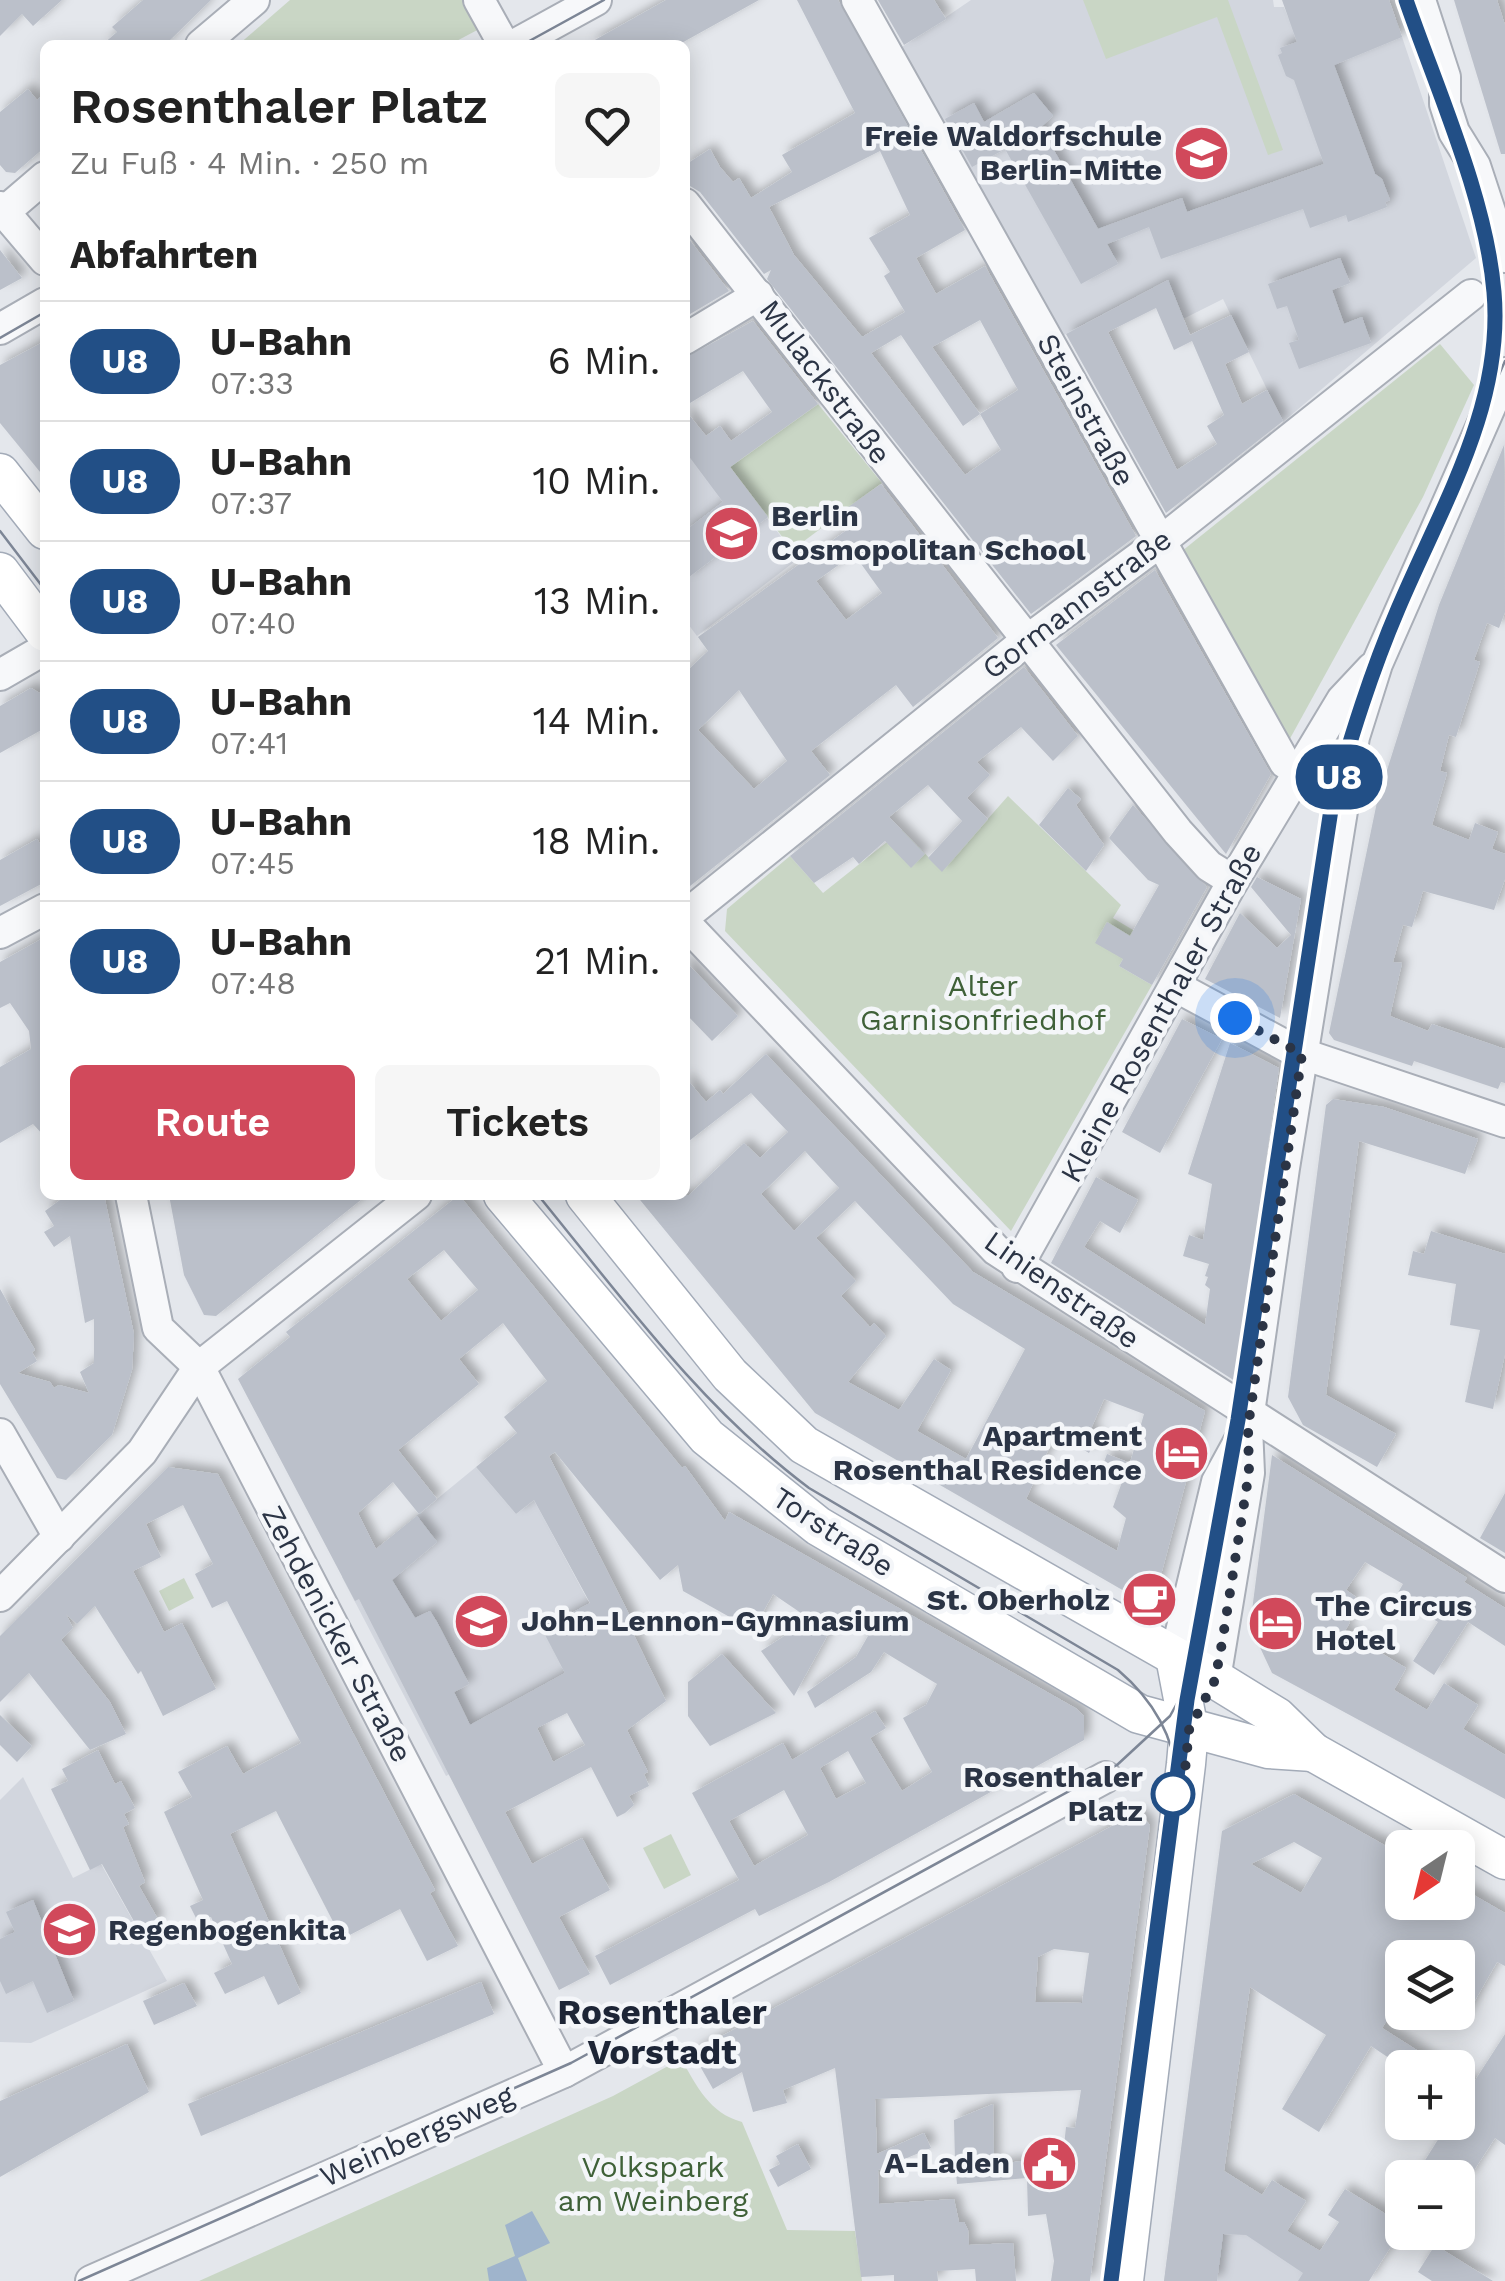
<!DOCTYPE html>
<html lang="de">
<meta charset="utf-8">
<style>
body{margin:0;font-family:"Work Sans",sans-serif;background:#f6f6f6;color:#222;height:100vh;display:flex;flex-direction:column;font-size:38px;white-space:nowrap}
*{box-sizing:border-box;margin:0}
p{font-size:32px;color:#767676}
.icon{flex:none;width:55px;height:55px;fill:none;stroke:currentColor;stroke-width:2;stroke-linecap:round;stroke-linejoin:round}
.map{position:relative;flex:1;overflow:hidden}
.drawer{position:absolute;left:40px;top:40px;width:650px;height:1160px;display:flex;flex-direction:column;background:#fff;border-radius:15px;box-shadow:0 5px 25px #0003}
.drawer>*{flex:none}
.badge{padding:0 20px;border-radius:32px;font-size:35px;line-height:65px}
.needle{width:65px;rotate:215deg}
.fabs{position:absolute;left:1385px;top:1830px;display:grid;gap:20px}
.fabs a{display:grid;place-items:center;width:90px;height:90px;border-radius:15px;background:#fff;box-shadow:0 5px 25px #0003;font-size:50px}
.you{position:absolute;width:50px;height:50px;margin:-25px;border:8px solid #fff;border-radius:50%;background:#1a73e8;box-shadow:0 0 0 15px #1a73e833}
.map>.badge{position:absolute;translate:-50% -50%;box-shadow:0 0 0 5px #fff}
h2{padding:0 30px;font-size:38px;line-height:90px}
.round{display:grid;place-items:center;flex:none;width:105px;height:105px;border-radius:15px;background:#f6f6f6}
.headline{display:flex;align-items:center;justify-content:space-between;height:170px;padding:0 30px}
h1{font-size:48px;font-weight:600;line-height:75px}
.primary-button{display:flex;gap:20px;margin-top:auto;padding:20px 30px}
.primary-button a{flex:1;height:115px;border-radius:15px;background:#d1495b;color:#fff;font-size:40px;font-weight:600;line-height:115px;text-align:center}
.primary-button a+a{background:#f6f6f6;color:#222}
ul{padding:0;list-style:none}
li{display:flex;align-items:center;gap:30px;height:120px;padding:0 30px;border-top:2px solid #e0e0e0}
li div{flex:1}
li b{display:block;font-size:38px}
li em{font-style:normal}
li .badge{min-width:110px;font-weight:700;text-align:center}
.map>svg:first-child{display:block}
.built{fill:#d2d6de}
.green{fill:#c9d6c5}
.water{fill:#9fb4cc}
.building{fill:#bbc0ca;fill-rule:evenodd;filter:url(#shadow)}
.lines{fill:none;stroke-linecap:round;stroke-linejoin:round}
.minor-casing{stroke:#a9aeb7;stroke-width:34}
.major-casing{stroke:#a3abb8;stroke-width:41}
.minor{stroke:#f7f8fa;stroke-width:30}
.major{stroke:#fff;stroke-width:38}
.tram{stroke:#7d8696;stroke-width:2.5}
.line-casing{stroke:#fff;stroke-width:22}
.line{stroke:#224f86;stroke-width:15}
.walk{stroke:#2b3445;stroke-width:10;stroke-dasharray:0 18}
.stop-dot{fill:#fff;stroke:#224f86;stroke-width:5}
.labels{text-anchor:middle;stroke-width:9;stroke-linejoin:round;paint-order:stroke}
.poi-label{font-size:30px;font-weight:bold;fill:#2b3445;stroke:#f4f6f9;text-anchor:end}
.street-label{font-size:30px;fill:#2b3445;stroke:#f4f6f9}
.park-label{font-size:30px;fill:#3f6138;stroke:#f4f6f9}
.stop-label{font-size:30px;font-weight:bold;fill:#2b3445;stroke:#f4f6f9;text-anchor:end}
.quarter-label{font-size:35px;font-weight:bold;fill:#1d2536;stroke:#f4f6f9}
</style>
<div class="map">
<svg width="1505" height="2281" viewBox="0 0 1505 2281">
<defs>
<filter id="shadow"><feDropShadow dx="6" dy="-6" stdDeviation="5" flood-color="#0004"/></filter>
</defs>
<rect width="100%" height="100%" fill="#e4e7ec"/>
<g class="built">
<polygon points="971,0 1273,0 1274,7 1284,7 1289,19 1349,37 1396,19 1476,258 1283,422 1223,299 1183,319 1167,281 1064,335 902,47"/>
<polygon points="685,410 798,559 697,636 685,620"/>
<polygon points="476,1467 516,1514 534,1500 630,1679 446,1776 342,1577"/>
<polygon points="23,1777 73,1878 101,1864 167,1981 31,2043 0,2042 0,1800"/>
<polygon points="1178,2176 1207,2181 1368,2281 1164,2281"/>
</g>
<g class="green">
<polygon points="290,0 468,0 483,27 449,45 238,45"/>
<polygon points="1083,0 1228,0 1283,150 1268,155 1217,17 1106,59"/>
<polygon points="1440,344 1474,385 1423,497 1287,744 1182,551"/>
<polygon points="818,404 882,483 792,550 730,467"/>
<polygon points="1008,796 1121,905 1113,918 1138,933 1119,966 1152,985 1011,1231 725,931 727,909 790,856 823,893 902,830 942,871"/>
<polygon points="184,1578 194,1598 169,1611 159,1591"/>
<polygon points="671,1834 691,1875 664,1889 643,1848"/>
<path d="M681 2059C697 2086 709 2113 742 2122L787 2230 855 2231 862 2281H199L613 2096Z"/>
</g>
<polygon class="water" points="532,2211 550,2243 518,2258 527,2281 489,2281 487,2268 515,2256 505,2225"/>
<g class="building">
<polygon points="0,0 62,0 33,26 22,14 0,36"/>
<polygon points="143,0 211,0 165,45 102,45 117,32 112,27"/>
<polygon points="666,0 759,0 678,45 586,45"/>
<path d="M797 0H838L965 230 916 258 936 294 985 266 1136 536 1031 614 767 279 771 270 764 274 700 192 685 183V165L710 149 720 167 733 182 739 178 751 198 792 172 782 155 855 113ZM880 151 910 215 869 238 890 272 884 276 905 312 862 337 794 255 769 207ZM980 320 1018 390 980 414 932 347ZM901 335 963 426 980 414 1001 450 965 475 871 353Z"/>
<polygon points="878,0 934,0 946,19 904,45"/>
<polygon points="1282,0 1389,0 1402,37 1334,65 1375,174 1382,179 1390,200 1385,202 1387,207 1348,222 1346,215 1310,228 1303,209 1161,259 1149,227 1107,244 1118,264 1081,284 1005,149 972,167 945,119 974,103 984,122 1034,93 1053,116 1041,127 1098,229 1182,198 1187,212 1324,164 1294,80 1286,76 1278,55 1282,53 1280,48 1297,42"/>
<polygon points="1454,0 1497,0 1505,25 1505,154 1501,154"/>
<polygon points="28,89 37,100 45,93 45,147 15,173 6,172 0,165 0,112"/>
<polygon points="685,234 729,291 685,317"/>
<polygon points="0,250 22,278 0,290"/>
<polygon points="1340,258 1350,283 1332,290 1344,324 1362,317 1371,343 1299,369 1289,343 1299,340 1287,306 1277,309 1268,284"/>
<path d="M1168 280 1190 335 1231 315 1249 352 1225 364 1242 404 1267 390 1283 421 1166 513 1066 334ZM1156 308 1174 350 1192 341 1224 415 1207 426 1217 444 1177 470 1108 332Z"/>
<polygon points="753,321 818,404 730,467 768,517 685,580 685,531 723,502 685,451 685,410 706,436 720,426 731,441 772,412 743,371 685,406 685,358"/>
<polygon points="45,341 45,478 0,423 0,365"/>
<polygon points="1504,445 1505,612 1499,628 1487,623 1474,660 1480,662 1456,737 1449,735 1440,771 1447,773 1432,825 1469,840 1475,823 1498,832 1492,849 1505,854 1505,879 1494,910 1423,891 1412,927 1403,925 1393,962 1402,963 1390,1016 1428,1031 1432,1024 1505,1049 1505,1083 1501,1082 1498,1089 1414,1061 1412,1066 1334,1040 1329,1033 1377,802 1439,605"/>
<path d="M881 484 998 638 913 707 896 685 811 751 830 775 685 890V673L708 651 698 637 858 522 847 508ZM854 554 882 593 846 620 816 581ZM739 690 787 761 754 789 698 730Z"/>
<polygon points="1155,570 1271,774 1226,854 1056,645"/>
<polygon points="1024,667 1078,736 1053,761 1021,727 977,762 990,775 967,798 988,819 942,872 928,858 962,821 928,785 889,817 925,854 911,868 885,841 859,864 853,857 814,883 790,856"/>
<polygon points="31,688 45,696 45,728 0,753 0,706"/>
<polygon points="1068,788 1081,799 1076,805 1104,845 1086,871 1039,825"/>
<polygon points="1133,805 1207,887 1152,985 1119,966 1123,959 1095,943 1107,922 1130,936 1159,885 1148,880 1109,838"/>
<polygon points="37,839 45,851 45,882 0,906 0,860"/>
<polygon points="1257,877 1301,899 1280,1018 1205,979 1240,913 1277,948 1291,935 1251,887"/>
<polygon points="45,937 45,1137 33,1124 0,1143 0,1067 31,1049 29,1031 10,1003 0,1008 0,962"/>
<polygon points="685,961 738,1016 712,1041 685,1013"/>
<polygon points="1182,1019 1222,1039 1160,1153 1122,1132"/>
<polygon points="1230,1043 1279,1068 1235,1381 1051,1263 1096,1177 1138,1200 1120,1233 1100,1221 1084,1247 1205,1325 1210,1289 1205,1285 1208,1277 1205,1276 1209,1264 1183,1256 1189,1235 1203,1240 1212,1184 1188,1174"/>
<path d="M766 1054 973 1272 1205 1411 1154 1601 1145 1603 815 1413 636 1195H689L744 1143 760 1158 788 1132 751 1093 685 1144V1077L706 1102 720 1090 723 1094ZM805 1151 839 1188 794 1231 761 1194ZM855 1201 953 1304 1025 1349 966 1459 917 1431 951 1370 934 1359 899 1410 848 1382 886 1336 874 1323 870 1327 841 1296 856 1281 816 1238ZM1104 1399 1144 1414 1130 1463 1107 1454 1100 1473 1122 1482 1113 1507 1126 1518 1117 1551 1026 1499 1056 1433 1089 1453 1098 1435 1090 1431Z"/>
<polygon points="1333,1099 1384,1107 1478,1139 1465,1174 1359,1141 1326,1395 1396,1434 1377,1467 1303,1425 1288,1397 1326,1105"/>
<polygon points="59,1195 104,1195 134,1334 132,1370 112,1435 66,1480 57,1478 0,1384 0,1289 35,1350 32,1352 37,1361 18,1373 50,1382 54,1388 59,1385 89,1393 80,1372 94,1363 94,1319 85,1323 70,1236 54,1247 44,1232 54,1226 45,1211 60,1200"/>
<polygon points="169,1195 367,1195 216,1316 204,1315 184,1275"/>
<path d="M459 1195 682 1468 685 1466 725 1521 729 1512 1077 1709 1084 1716V1740L829 1882 759 1916 755 1909 610 1985 595 1956 739 1880 692 1793 783 1743 792 1760 875 1711 886 1728 870 1738 902 1791 932 1772 903 1718 926 1705 937 1684 884 1652 871 1672 815 1708 807 1692 856 1657 868 1636 837 1618 794 1696 761 1651 789 1633 801 1613 773 1594 753 1630 683 1591 678 1565 660 1580 555 1452 549 1456 634 1624 630 1627 666 1701 627 1730 648 1772 644 1774 649 1786 629 1796 634 1805 625 1813 617 1817 591 1767 505 1812 532 1864 582 1838 610 1890 559 1917 590 1974 559 1990 359 1599 355 1601 238 1379 290 1337 286 1332ZM444 1250 478 1290 441 1321 407 1279ZM503 1323 547 1381 504 1417 517 1433 476 1467 516 1514 534 1500 590 1603 542 1629 565 1673 470 1725 454 1692 469 1684 437 1622 430 1611 415 1618 392 1580 437 1542 417 1516 376 1549 358 1513 393 1482 419 1514 437 1499 398 1450 479 1384 459 1359ZM567 1713 585 1745 553 1762 537 1728ZM848 1751 866 1783 836 1799 820 1768ZM784 1790 808 1835 754 1866 729 1821Z"/>
<polygon points="1431,1231 1505,1254 1505,1354 1493,1409 1465,1402 1480,1330 1450,1325 1456,1284 1408,1275 1413,1251 1424,1254"/>
<polygon points="1272,1455 1467,1578 1464,1582 1505,1608 1505,1646 1468,1622 1434,1675 1413,1661 1438,1622 1396,1596 1403,1584 1365,1562 1346,1590 1356,1597 1344,1618 1350,1622 1345,1631 1406,1668 1394,1690 1427,1710 1444,1683 1478,1705 1463,1729 1505,1755 1505,1799 1272,1673 1250,1626"/>
<polygon points="168,1467 218,1474 435,1890 430,1893 458,1946 427,1961 400,1909 342,1939 276,1811 230,1834 301,1993 278,2005 264,1976 225,1994 214,1973 232,1964 211,1917 198,1922 190,1906 203,1900 164,1812 192,1797 178,1772 227,1746 243,1774 301,1743 227,1601 212,1608 195,1574 213,1564 183,1505 146,1524 161,1557 133,1571 164,1632 182,1623 216,1689 163,1716 141,1671 138,1674 95,1606 77,1624 66,1614 73,1628 61,1640 110,1702 126,1734 90,1750 29,1673 0,1702 0,1636"/>
<polygon points="1505,1493 1505,1553 1480,1538"/>
<polygon points="722,1654 776,1713 710,1746 688,1716 688,1682"/>
<polygon points="0,1715 32,1746 17,1762 0,1745"/>
<polygon points="98,1750 115,1784 121,1781 135,1808 124,1814 129,1824 123,1827 145,1882 139,1886 159,1921 141,1934 102,1864 90,1870 51,1789 68,1781 62,1769"/>
<path d="M1294 1794 1402 1855V1902H1458V1886L1505 1913V1966L1497 1962 1458 2030V1958H1402V1996L1382 2028 1445 2068H1404L1371 2046 1319 2132 1282 2109 1326 2035 1250 1987 1224 2171 1262 2195 1272 2180 1306 2201 1287 2231 1320 2251 1339 2222 1328 2215 1345 2189 1389 2216 1402 2195V2240L1397 2237 1369 2281H1298L1303 2273 1246 2235 1223 2234 1217 2281H1164L1222 1831ZM1294 1842 1322 1858 1301 1893 1251 1864Z"/>
<path d="M1138 1812 1150 1825 1090 2281H1051L1054 2261 1046 2214 1028 2216 1027 2178 957 2184 955 2162 954 2120 993 2104 994 2165 1063 2155 1066 2127 1075 2128 1081 2090 875 2099 877 2154 924 2133 931 2148 878 2170 879 2204 954 2199 959 2222H964L968 2230 969 2245 1013 2243 1016 2281H976L975 2269 937 2271 938 2281H894V2275L861 2277 835 2068 783 2090 787 2103 753 2112 742 2072 713 2089 692 2052ZM1054 1949 1089 1953 1082 2003 1035 2002 1038 1957Z"/>
<polygon points="33,1900 74,2001 47,2013 33,1981 6,1994 0,1981 0,1939 15,1932 6,1912"/>
<polygon points="481,1982 494,2014 201,2136 188,2104"/>
<polygon points="184,1983 197,2006 154,2025 143,2001"/>
<polygon points="1505,2034 1505,2145 1495,2138 1469,2178 1414,2178 1449,2122 1458,2122 1458,2075 1472,2085"/>
<polygon points="127,2044 149,2092 0,2177 0,2101"/>
<polygon points="798,2144 811,2169 778,2187 769,2170 780,2164 776,2156"/>
<polygon points="1435,2245 1493,2281 1432,2281 1418,2272"/>
</g>
<g class="lines">
<defs>
<g id="minor">
<polyline points="479,0 504,45"/>
<polyline points="857,0 1285,763 1343,790"/>
<polyline points="1420,0 1445,77 1445,104 1454,132 1475,166 1505,257"/>
<polyline points="201,45 254,0"/>
<polyline points="514,45 596,0"/>
<polyline points="685,204 1178,832 1209,866 1233,881"/>
<polyline points="0,207 45,260"/>
<polyline points="4,212 45,177"/>
<polyline points="0,329 45,303"/>
<polyline points="685,339 758,295"/>
<polyline points="0,675 45,649"/>
<polyline points="685,916 1026,641 1160,542 1471,295"/>
<polyline points="685,923 996,1250 1505,1577"/>
<polyline points="0,933 45,909"/>
<polyline points="1175,986 1297,1052 1505,1122"/>
<polyline points="131,1195 158,1328 199,1367 564,2072"/>
<polyline points="1017,1267 1233,881 1342,700 1372,668"/>
<polyline points="0,1434 59,1537"/>
<polyline points="0,1596 142,1452 199,1367 416,1195"/>
<polyline points="1175,1657 1217,1482 1247,1427"/>
<polyline points="1215,1679 1249,1473 1247,1427 1284,1168 1354,737 1377,664 1505,373"/>
<polyline points="91,2281 564,2072 1106,1777"/>
</g>
<g id="major">
<polyline points="0,473 45,530"/>
<polyline points="0,572 45,632"/>
<polyline points="503,1195 707,1437 818,1526 1139,1714 1268,1749 1313,1752"/>
<polyline points="585,1195 730,1375 804,1445 1215,1679 1277,1717 1313,1752 1505,1860"/>
<polyline points="1124,2281 1186,1764 1189,1730 1175,1657"/>
</g>
</defs>
<use href="#minor" class="minor-casing"/>
<use href="#major" class="major-casing"/>
<use href="#minor" class="minor"/>
<use href="#major" class="major"/>
<g class="tram">
<polyline points="522,45 604,0"/>
<polyline points="0,338 45,312"/>
<polyline points="0,531 45,590"/>
<path d="M538 1195C622 1298 702 1408 809 1488L1118 1670C1158 1704 1180 1748 1178 1801L1118 2281"/>
<polyline points="79,2281 571,2063 1117,1765 1170,1716 1190,1680 1211,1619 1347,739 1367,673 1505,361"/>
</g>
</g>
<g class="lines">
<defs>
<path id="line" d="M1111 2281 1187 1700 1238 1420 1332 803C1351 737 1371 672 1398 609 1441 507 1504 406 1494 292 1486 197 1437 90 1406 0"/>
</defs>
<use href="#line" class="line-casing"/>
<use href="#line" class="line"/>
<polyline class="walk" points="1173,1794 1183,1791 1189,1730 1215,1680 1222,1643 1249,1472 1248,1427 1302,1054 1235,1018"/>
</g>
<defs>
<symbol id="school-disc" viewBox="-11 -11 22 22"><circle r="9.5" fill="#d1495b" stroke="#f4f6f9"/><path d="M0-5L7-2L0 1L-7-2ZM-4 1L0 2.5L4 1V4Q0 6-4 4Z" fill="#fff"/></symbol>
<symbol id="hotel-disc" viewBox="-11 -11 22 22"><circle r="9.5" fill="#d1495b" stroke="#f4f6f9"/><path d="M-6-4.5h1.5V1H6V5H4.5V3h-9V5H-6ZM-4 0a1.8 1.8 0 1 1 3.6 0ZM.5 0V-2.5h3Q6-2.5 6 0Z" fill="#fff"/></symbol>
<symbol id="cafe-disc" viewBox="-11 -11 22 22"><circle r="9.5" fill="#d1495b" stroke="#f4f6f9"/><path d="M-5.5-4.5H6V0H3Q3 3.5 0 3.5H-2.5Q-5.5 3.5-5.5 0ZM3-3.2v2h1.7v-2ZM-6 4.5H4V6H-6Z" fill="#fff"/></symbol>
<symbol id="civic-disc" viewBox="-11 -11 22 22"><circle r="9.5" fill="#d1495b" stroke="#f4f6f9"/><path d="M-.6-6.5H3V-4.5H.6V-3L4-1V1h2V6H-6V1h2V-1L-.6-3ZM-1.2 2.5V6h2.4V2.5Z" fill="#fff"/></symbol>
</defs>
<g fill-rule="evenodd">
<use href="#school-disc" x="1170" y="122" width="63" height="63"/>
<use href="#school-disc" x="700" y="502" width="63" height="63"/>
<use href="#hotel-disc" x="1150" y="1422" width="63" height="63"/>
<use href="#cafe-disc" x="1118" y="1568" width="63" height="63"/>
<use href="#school-disc" x="450" y="1590" width="63" height="63"/>
<use href="#hotel-disc" x="1244" y="1592" width="63" height="63"/>
<use href="#school-disc" x="38" y="1898" width="63" height="63"/>
<use href="#civic-disc" x="1018" y="2132" width="63" height="63"/>
</g>
<circle class="stop-dot" cx="1173" cy="1794" r="20"/>
<g class="labels">
<g class="poi-label">
<text x="1162" y="146">Freie Waldorfschule<tspan x="1162" dy="34">Berlin-Mitte</tspan></text>
<text x="771" y="526" text-anchor="start">Berlin<tspan x="771" dy="34">Cosmopolitan School</tspan></text>
<text x="1142" y="1446">Apartment<tspan x="1142" dy="34">Rosenthal Residence</tspan></text>
<text x="1110" y="1610">St. Oberholz</text>
<text x="1315" y="1616" text-anchor="start">The Circus<tspan x="1315" dy="34">Hotel</tspan></text>
<text x="521" y="1631" text-anchor="start">John-Lennon-Gymnasium</text>
<text x="108" y="1940" text-anchor="start">Regenbogenkita</text>
<text x="1010" y="2173">A-Laden</text>
</g>
<g class="street-label">
<text transform="translate(825 382) rotate(53)" y="10">Mulackstraße</text>
<text transform="translate(1086 410) rotate(61)" y="10">Steinstraße</text>
<text transform="translate(1077 604) rotate(-37)" y="10">Gormannstraße</text>
<text transform="translate(1161 1013) rotate(-61)" y="10">Kleine Rosenthaler Straße</text>
<text transform="translate(1062 1290) rotate(35)" y="10">Linienstraße</text>
<text transform="translate(833 1532) rotate(33)" y="10">Torstraße</text>
<text transform="translate(337 1634) rotate(62)" y="10">Zehdenicker Straße</text>
<text transform="translate(417 2136) rotate(-24)" y="10">Weinbergsweg</text>
</g>
<g class="park-label">
<text x="983" y="996">Alter<tspan x="983" dy="34">Garnisonfriedhof</tspan></text>
<text x="653" y="2177">Volkspark<tspan x="653" dy="34">am Weinberg</tspan></text>
</g>
<g class="stop-label">
<text x="1143" y="1787">Rosenthaler<tspan x="1143" dy="34">Platz</tspan></text>
</g>
<g class="quarter-label">
<text x="662" y="2024">Rosenthaler<tspan x="662" dy="40">Vorstadt</tspan></text>
</g>
</g>
</svg>
<div class="fabs">
<a><svg class="needle" viewBox="-14 -14 28 28"><path d="M0-13l5 13h-10z" fill="#e53935"/><path d="M0 13l5-13h-10z" fill="#767676"/></svg></a>
<a><svg class="icon" aria-label="layers" viewBox="0 0 24 24"><path d="M12 4l9 5-9 5-9-5zM3 14l9 5 9-5"/></svg></a>
<a>+</a>
<a>−</a>
</div>
<div class="you" style="left:1235px;top:1018px"></div>
<b class="badge" style="left:1339px;top:777px;background:#224f86;color:#fff">U8</b>
<section class="drawer">
<div class="headline"><div><h1>Rosenthaler Platz</h1><p>Zu Fuß · 4 Min. · 250 m</p></div><a class="round"><svg class="icon" aria-label="heart" viewBox="0 0 24 24"><path d="M12 20l-8-8c-3-5 5-10 8-4 3-6 11-1 8 4z"/></svg></a></div>
<h2>Abfahrten</h2>
<ul>
<li><span class="badge" style="background:#224f86;color:#fff">U8</span><div><b>U-Bahn</b><p>07:33</p></div><em>6 Min.</em></li>
<li><span class="badge" style="background:#224f86;color:#fff">U8</span><div><b>U-Bahn</b><p>07:37</p></div><em>10 Min.</em></li>
<li><span class="badge" style="background:#224f86;color:#fff">U8</span><div><b>U-Bahn</b><p>07:40</p></div><em>13 Min.</em></li>
<li><span class="badge" style="background:#224f86;color:#fff">U8</span><div><b>U-Bahn</b><p>07:41</p></div><em>14 Min.</em></li>
<li><span class="badge" style="background:#224f86;color:#fff">U8</span><div><b>U-Bahn</b><p>07:45</p></div><em>18 Min.</em></li>
<li><span class="badge" style="background:#224f86;color:#fff">U8</span><div><b>U-Bahn</b><p>07:48</p></div><em>21 Min.</em></li>
</ul>
<div class="primary-button"><a>Route</a><a>Tickets</a></div>
</section>
</div>
